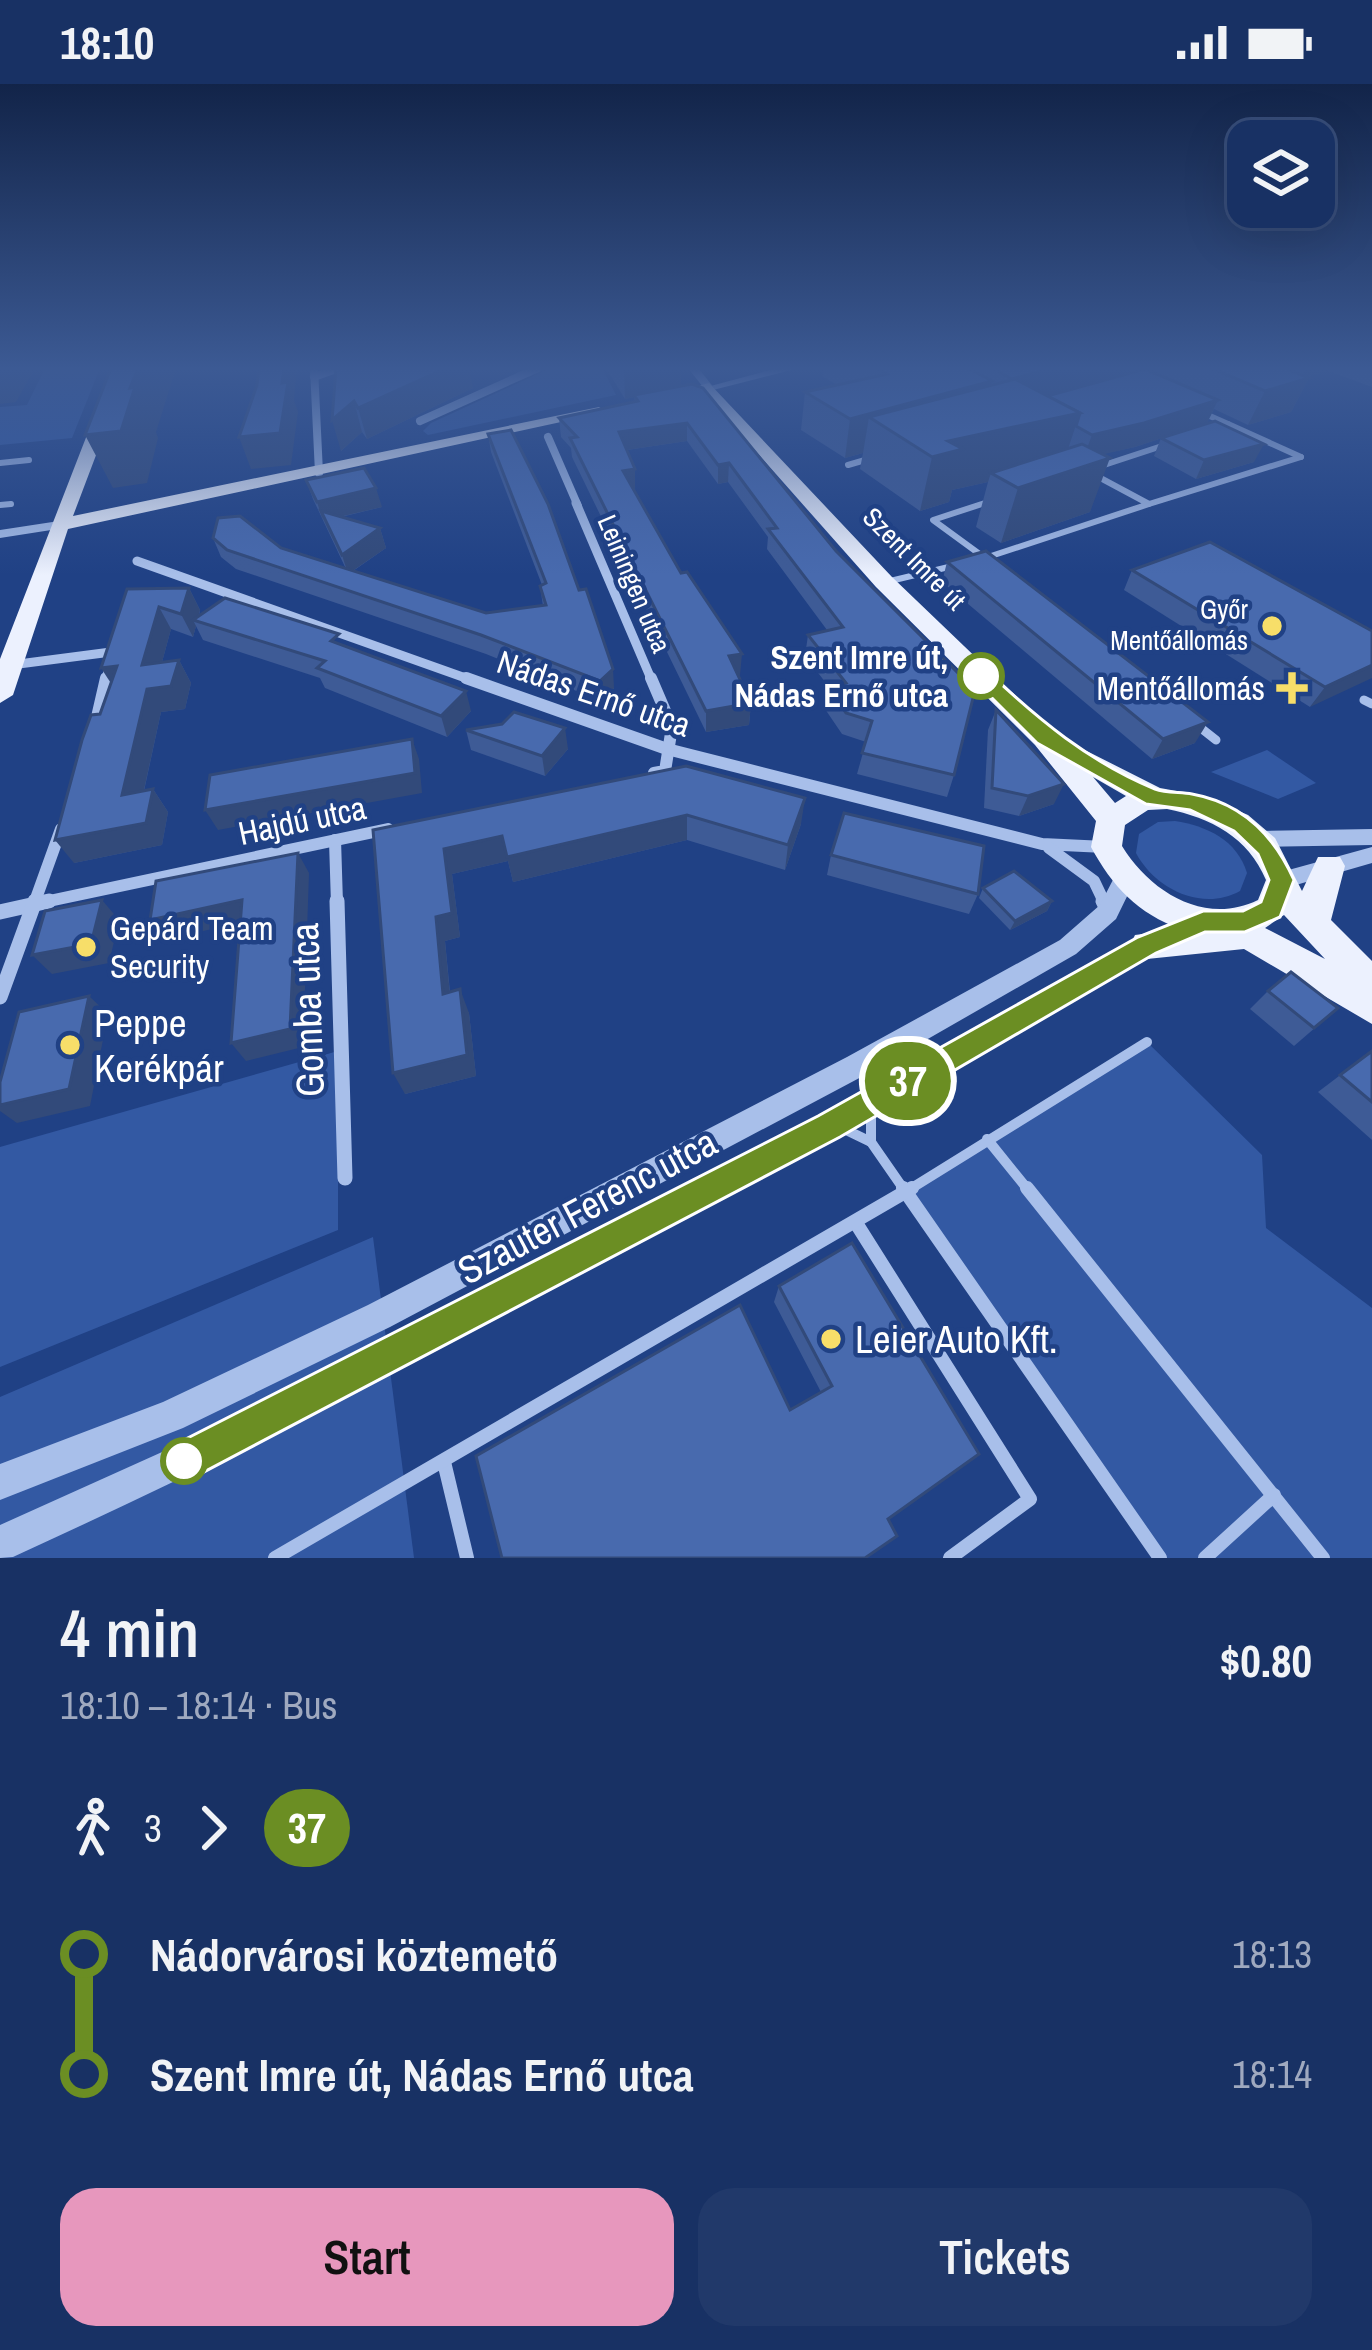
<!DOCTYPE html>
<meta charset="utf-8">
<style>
body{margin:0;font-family:"Archivo Narrow",sans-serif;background:#21396a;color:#f1f3f6;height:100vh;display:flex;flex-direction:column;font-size:45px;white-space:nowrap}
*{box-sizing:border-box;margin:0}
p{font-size:39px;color:#9fa9bf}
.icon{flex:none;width:66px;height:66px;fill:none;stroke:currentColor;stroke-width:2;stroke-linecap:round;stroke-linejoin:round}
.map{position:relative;height:1474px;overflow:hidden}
.drawer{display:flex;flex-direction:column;background:#183164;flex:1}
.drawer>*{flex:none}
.badge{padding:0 24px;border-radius:39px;font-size:42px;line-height:78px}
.controls{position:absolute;left:1227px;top:36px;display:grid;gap:24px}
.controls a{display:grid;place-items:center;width:108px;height:108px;border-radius:24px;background:#183164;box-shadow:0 12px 48px #0002,0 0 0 3px #364c78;font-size:60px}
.map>.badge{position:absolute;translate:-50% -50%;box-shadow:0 0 0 6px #fff}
.legs{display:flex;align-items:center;gap:18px;height:132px;padding:0 60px;font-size:39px}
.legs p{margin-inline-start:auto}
.summary{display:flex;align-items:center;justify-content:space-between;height:204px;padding:0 60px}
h1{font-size:66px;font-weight:600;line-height:90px}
.button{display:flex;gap:24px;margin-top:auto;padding:24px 60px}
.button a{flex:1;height:138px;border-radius:36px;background:#e797bd;color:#111;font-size:48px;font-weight:600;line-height:138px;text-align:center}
.button a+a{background:#21396a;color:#f1f3f6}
ul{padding:0 60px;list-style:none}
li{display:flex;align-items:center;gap:42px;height:120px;font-size:45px}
li i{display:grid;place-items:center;width:18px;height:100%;margin:0 15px;background:currentColor}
li i::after{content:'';width:30px;height:30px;margin:-15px;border:9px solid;border-radius:50%;background:#183164}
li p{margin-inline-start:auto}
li:first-child i{background:linear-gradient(#0000 50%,currentColor 0)}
li:last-child i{background:linear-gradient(currentColor 50%,#0000 0)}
.status{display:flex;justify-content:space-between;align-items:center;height:84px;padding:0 60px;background:#183164;direction:ltr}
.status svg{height:33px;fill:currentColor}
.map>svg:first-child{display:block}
.green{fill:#3359a3}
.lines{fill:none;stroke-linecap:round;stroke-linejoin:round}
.service-far3{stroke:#a8bfea;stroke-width:6}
.service-far2{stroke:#a8bfea;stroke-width:9}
.service-far1{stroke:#a8bfea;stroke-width:10}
.service{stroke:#a8bfea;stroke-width:14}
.minor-far3{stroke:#a8bfea;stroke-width:8}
.minor-far2{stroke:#a8bfea;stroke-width:9}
.minor-far1{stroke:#a8bfea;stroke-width:12}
.minor{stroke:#a8bfea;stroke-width:15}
.tertiary{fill:#a8bfea;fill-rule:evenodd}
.primary{fill:#ecf1fe;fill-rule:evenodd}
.wall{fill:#3e5b96}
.shaded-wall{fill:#324a7a}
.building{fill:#486aae;stroke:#324a7a;stroke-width:3}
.line-1{fill:#6b8e23;stroke:#fff;stroke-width:3}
.poi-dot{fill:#f7de69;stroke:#204185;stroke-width:4.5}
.stop-1-dot{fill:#fff;stroke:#6b8e23;stroke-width:6}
.labels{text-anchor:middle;stroke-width:9;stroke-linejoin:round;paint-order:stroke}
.far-street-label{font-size:27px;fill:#fff;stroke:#204185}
.far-poi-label{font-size:27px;fill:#fff;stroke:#204185;text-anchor:end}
.stop-label{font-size:33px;font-weight:bold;fill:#fff;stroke:#204185;text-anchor:end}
.poi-label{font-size:33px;fill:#fff;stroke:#204185;text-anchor:end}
.street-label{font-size:33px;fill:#fff;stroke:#204185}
.near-street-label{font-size:39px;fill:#fff;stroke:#204185}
.near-poi-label{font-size:39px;fill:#fff;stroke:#204185;text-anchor:start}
</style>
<div class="status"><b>18:10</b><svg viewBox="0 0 49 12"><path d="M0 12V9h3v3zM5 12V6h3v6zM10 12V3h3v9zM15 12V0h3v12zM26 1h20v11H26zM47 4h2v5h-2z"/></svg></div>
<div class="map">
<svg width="1372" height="1474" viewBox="0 0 1372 1474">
<rect width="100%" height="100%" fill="#204185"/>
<g class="green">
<polygon points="45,284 100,284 72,354 0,361 0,323 27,321"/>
<polygon points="551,284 602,284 616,311 428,351 423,347 431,339"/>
<polygon points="1267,666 1316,699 1278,715 1211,688"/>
<path d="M1175 737C1207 742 1237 756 1247 789L1240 807C1202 828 1155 805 1136 769L1139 750 1158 738Z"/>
<polygon points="1147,958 1262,1071 1266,1144 1372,1224 1372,1474 1160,1474 903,1107"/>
<polygon points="338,967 338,1146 0,1283 0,1063"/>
<polygon points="373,1153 414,1474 0,1474 0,1313"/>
</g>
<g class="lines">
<g class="service-far3">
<polyline points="1203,329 1228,340 1212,345"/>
<polyline points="1228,340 1301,373"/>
<polyline points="0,379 29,376"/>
<polyline points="848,381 872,374"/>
<polyline points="1098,383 1168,360"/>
<polyline points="991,417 933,436 985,474 1149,420 1093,390"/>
<polyline points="1149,420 1301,373"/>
<polyline points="0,421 11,420"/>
<polyline points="886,498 957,481"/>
</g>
<g class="service-far2">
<polyline points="1364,616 1372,620"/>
<polyline points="1197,641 1216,656"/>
</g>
<g class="service-far1">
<polyline points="871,1023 871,1058"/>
<polyline points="840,1043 871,1058 905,1107"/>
<polyline points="987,1055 1029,1107"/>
<polyline points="907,1107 1147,958"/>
</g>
<g class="service">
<polyline points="903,1104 1160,1474"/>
<polyline points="1027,1104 1323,1474"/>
<polyline points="856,1139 1030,1415 950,1474"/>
<polyline points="444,1378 467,1474"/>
<polyline points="275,1474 912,1104"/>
<polyline points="1205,1474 1274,1411"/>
</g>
<g class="minor-far3">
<polyline points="314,284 319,389"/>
<polyline points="693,284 709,304"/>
<polyline points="314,293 339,284"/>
<polyline points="420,337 538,284"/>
<polyline points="548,353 578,422"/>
</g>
<g class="minor-far2">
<polyline points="576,419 652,597"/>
<polyline points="137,477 474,597"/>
<polyline points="11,581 111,568"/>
<polyline points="106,597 110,578"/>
</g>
<g class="minor-far1">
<polyline points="466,594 667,665 1042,760 1105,763"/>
<polyline points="651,594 672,643 665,687 654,689"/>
<polyline points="94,646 106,594"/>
<polyline points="335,756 337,820"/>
<polyline points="1049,764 1094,797 1105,820"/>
<polyline points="34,820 61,745"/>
<polyline points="35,820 388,745"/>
</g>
<g class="minor">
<polyline points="337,817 345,1094"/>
<polyline points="1103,817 1107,825"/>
<polyline points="0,828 49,817"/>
<polyline points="0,913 35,817"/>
</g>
<g class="tertiary">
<polygon points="778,284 799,284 709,307 703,304"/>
<polygon points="59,437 64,438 64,444 0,454 0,446"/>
<polygon points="1372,745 1372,761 1259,763 1251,761 1248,755 1251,749 1259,747"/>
<polygon points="1372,763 1372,779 1282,805 1274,802 1271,796 1274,790"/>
<polygon points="1125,785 1133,788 1136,794 1116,835 1076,870 865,991 390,1243 183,1344 0,1416 0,1380 163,1318 368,1221 847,973 1060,856 1100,821 1117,788"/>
<path d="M1159 846 1167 849 1171 856 1167 863C790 1080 409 1292 13 1473L0 1474V1441L171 1364 389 1255 819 1032Z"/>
</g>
<g class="primary">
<polygon points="113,284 129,284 73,432 599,323 607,328 68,445 13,611 0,619 0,575"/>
<path d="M709 299 892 493 1059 653 1160 704 1204 712 1248 731 1275 754 1302 807 1318 773H1340L1345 782 1331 836 1372 877V940L1244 865 1147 875 1135 871 1130 861 1135 851 1181 845C1138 830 1112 802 1091 763L1096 737 1035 661 876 503 705 310 663 319 655 314ZM1093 693 1126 712 1115 719ZM1167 725C1211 734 1248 753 1266 796L1258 816C1205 842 1150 808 1122 762L1125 741 1148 726ZM1284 831 1325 875 1265 844Z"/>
</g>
</g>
<g class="wall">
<polygon points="336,284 473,304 367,355 362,348 341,367"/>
<polygon points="606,284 681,284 681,302 954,691 947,713 857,690 866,658 842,650 825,625 829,603 805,572 808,551 827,546 767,465 768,453 728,398 718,400 687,357 627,366 635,385 635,405 634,405 740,591 738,592 751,619 749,641 706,648 572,373 571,364 561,353 559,334 635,318 634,313 625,315"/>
<polygon points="823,284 1120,284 1118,292 1132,288 1123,284 1372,284 1372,303 1328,287 1306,293 1309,294 1291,328 1248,341 1214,325 1207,339 1135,363 1102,370 1090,428 1001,459 976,443 988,398 952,406 949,418 920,427 860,385 863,369 845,374 801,346 805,308 837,301 822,292"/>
<polygon points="488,350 614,604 601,617 486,570 236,485 221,473 213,454 281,464 346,485 313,415 306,396 382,423 341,433 380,444 386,464 353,487 486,529 543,522 540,502 542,501 491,368"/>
<polygon points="1161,354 1254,378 1196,395 1154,372"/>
<polygon points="947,478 1195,659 1152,675 942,498"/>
<polygon points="1132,486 1372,547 1310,623 1124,506"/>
<polygon points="189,504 200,526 199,532 344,562 471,627 447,653 325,604 320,594 203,556 196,542 193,553 171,545 162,578 179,576 191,599 185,625 161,628 144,707 153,705 168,728 162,761 74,779 100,630 111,599 127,505"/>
<polygon points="996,626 1054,720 1019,732 984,724 988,646"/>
<polygon points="466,646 568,665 545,692 471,666"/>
<polygon points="686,682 801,740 785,786 687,756 513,798 508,777 452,790 460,853 445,857 450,908 469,929 476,992 405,1010 373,746"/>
<polygon points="831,771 978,810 969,830 827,791"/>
<polygon points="983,804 1052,817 1047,827 1010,846 979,814"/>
<polygon points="1268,907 1338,924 1294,962 1250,925"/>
<polygon points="1372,967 1372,1056 1318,1008"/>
<polygon points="852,1159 888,1435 790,1326 821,1308 774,1218 779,1202"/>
</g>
<g class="shaded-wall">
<polygon points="0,284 35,284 16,318 0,320"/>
<polygon points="138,284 176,284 156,348 158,354 147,399 113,404 85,351 130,304"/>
<polygon points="284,284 297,284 294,316 298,328 291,381 251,385 239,353 282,299"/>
<polygon points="446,284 469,284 473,304 367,355 358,324"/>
<polygon points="499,284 517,284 500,292"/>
<polygon points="624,284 681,284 681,303 625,315"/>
<polygon points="1053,284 1120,284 1116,297 1035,320 1012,295"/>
<polygon points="1306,284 1330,284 1328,287 1301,294"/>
<polygon points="1309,294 1291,328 1248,341 1265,307"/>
<polygon points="992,297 983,335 869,333 863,369 845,374 850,335"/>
<polygon points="1218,316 1207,339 1135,363 1083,375 1092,351"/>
<polygon points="354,317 362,348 341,367 332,336"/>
<polygon points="1080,329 1063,380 991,389 988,398 952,406 949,418 920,427 932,373 948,357"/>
<polygon points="687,339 687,357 620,367 619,348"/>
<polygon points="1264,360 1254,378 1196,395 1204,376"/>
<polygon points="1110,374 1090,428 1001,459 1018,404"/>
<polygon points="729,379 728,398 718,400 718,381"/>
<polygon points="635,385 635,405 624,406 623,387"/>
<polygon points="376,404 382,423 326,436 321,427 323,437 317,418"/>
<polygon points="380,444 386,464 348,490 342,471"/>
<polygon points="189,504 200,526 197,537 193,536 196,542 193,553 181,530"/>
<polygon points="159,523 171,545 155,604 142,581"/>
<polygon points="742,570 740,591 728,593 729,572"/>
<polygon points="179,576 191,599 185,625 161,628 138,733 122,711 147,605"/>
<polygon points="1372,581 1372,594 1310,623 1325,603"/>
<polygon points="117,582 116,607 101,584"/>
<polygon points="613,585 614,604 601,617 600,597"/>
<polygon points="466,607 471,627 447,653 441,632"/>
<polygon points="751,619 749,641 706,648 706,627"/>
<polygon points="1208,638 1195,659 1152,675 1163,655"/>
<polygon points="565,644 568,665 545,692 542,672"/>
<polygon points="412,655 419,675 422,709 218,746 205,726"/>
<polygon points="1064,700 1054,720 1019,732 1028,712"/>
<polygon points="153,705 168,728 162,761 74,779 55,756"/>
<polygon points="805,714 801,740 785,786 788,761"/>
<polygon points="687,731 687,756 513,798 508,777 452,790 460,853 445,857 452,933 443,910 436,833 444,765 502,752"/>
<polygon points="298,769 309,789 303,963 246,977 231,959"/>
<polygon points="102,816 119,836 109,879 52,890 32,871"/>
<polygon points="242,816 254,836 166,855 150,836"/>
<polygon points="1052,817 1047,827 1010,846 1015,837"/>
<polygon points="460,905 469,929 476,992 405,1010 393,989"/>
<polygon points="89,912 108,930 90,1022 17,1039 0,1027 0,1021"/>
</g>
<g class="building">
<polygon points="111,284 138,284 130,304 135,303 121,347 85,351"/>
<polygon points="259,284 284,284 282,299 288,298 280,349 239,353 257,301"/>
<polygon points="336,284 446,284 358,324 354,317 332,336"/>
<polygon points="877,284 968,284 992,297 850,335 805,308 887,290"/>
<polygon points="992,284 1053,284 1012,295"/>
<polygon points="1211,284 1285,284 1309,294 1265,307"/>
<polygon points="1145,285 1218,316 1144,339 1092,351 1076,342 1080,329 1047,312"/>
<polygon points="1015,295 1080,329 948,357 963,365 932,373 869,333"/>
<polygon points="692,300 703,304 836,467 975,606 954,691 862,669 872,637 846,629 829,604 846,599 808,551 843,543 768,445 777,444 729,379 718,381 687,339 619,348 635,385 623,387 681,489 687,488 742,570 729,572 751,619 706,627 570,354 577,353 559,334 638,317 634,311"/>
<polygon points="1215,337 1264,360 1204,376 1161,354"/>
<polygon points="511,346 548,420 579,506 586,505 613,585 600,597 481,551 227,466 213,454 218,434 240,432 281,464 486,529 546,521 540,502 546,499 488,350"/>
<polygon points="1082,360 1110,374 1018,404 991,389"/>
<polygon points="364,384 376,404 317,418 306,396"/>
<polygon points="321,427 380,444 342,471"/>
<polygon points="1210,458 1372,547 1372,581 1325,603 1132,486"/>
<polygon points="986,467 1208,638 1163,655 947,478"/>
<polygon points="189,504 181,530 159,523 142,581 179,576 171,602 147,605 122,711 153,705 146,739 55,756 82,656 91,631 100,630 117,582 101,584 127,505"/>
<polygon points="225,514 339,550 331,557 466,607 441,632 317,584 325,577 193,536"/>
<polygon points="996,626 1064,700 1028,712 992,704"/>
<polygon points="514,628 565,644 542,672 466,646 502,640"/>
<polygon points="412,655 415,689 205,726 210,691"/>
<polygon points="686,682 805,714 788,761 687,731 507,773 502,752 444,765 452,829 436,833 443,910 460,905 467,971 393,989 373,746"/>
<polygon points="844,729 984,762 978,810 831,771"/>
<polygon points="298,769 290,945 231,959 242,816 150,836 156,797"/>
<polygon points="1014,787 1052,817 1015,837 983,804"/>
<polygon points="102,816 91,860 32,871 45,827"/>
<polygon points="1291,888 1338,924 1314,944 1268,907"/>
<polygon points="89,912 69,1005 0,1021 0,998 19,928"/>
<polygon points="1372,967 1372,1018 1340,991"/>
<polygon points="852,1159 979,1370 888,1435 897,1452 865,1474 502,1474 476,1372 740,1221 790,1326 832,1302 779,1202"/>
</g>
<linearGradient id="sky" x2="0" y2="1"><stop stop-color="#122449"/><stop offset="0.58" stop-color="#3c5a94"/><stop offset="1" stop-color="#3c5a94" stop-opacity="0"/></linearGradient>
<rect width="1372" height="491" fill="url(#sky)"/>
<path class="line-1" d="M974 588H988C1038 635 1089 678 1155 705 1166 709 1180 708 1192 710 1242 719 1274 751 1294 796L1280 833 1245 848H1205L1156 869 840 1053 198 1391 184 1396 170 1391 164 1377 170 1363 818 1032 1138 853 1203 827H1243L1261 818 1269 796 1258 770 1234 747 1190 726 1146 720 1037 659 974 596Z"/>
<g class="poi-dot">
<circle cx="1272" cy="542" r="12"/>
<path d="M1286 586h12v12h12v12h-12v12h-12v-12h-12v-12h12z"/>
<circle cx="86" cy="863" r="12"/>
<circle cx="70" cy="961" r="12"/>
<circle cx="831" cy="1255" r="12"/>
</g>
<g class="stop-1-dot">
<circle cx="981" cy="592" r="21"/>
<circle cx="184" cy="1377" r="21"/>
</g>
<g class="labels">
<g class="far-street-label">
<text transform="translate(914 475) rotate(45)" y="9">Szent Imre út</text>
<text transform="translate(634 500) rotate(67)" y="9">Leiningen utca</text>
</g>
<g class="far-poi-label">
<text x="1248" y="535">Győr<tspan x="1248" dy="31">Mentőállomás</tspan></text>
</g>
<g class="stop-label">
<text x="948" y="585">Szent Imre út,<tspan x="948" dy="38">Nádas Ernő utca</tspan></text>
</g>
<g class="poi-label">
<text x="1265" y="616">Mentőállomás</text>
<text x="110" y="856" text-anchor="start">Gepárd Team<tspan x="110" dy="38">Security</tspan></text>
</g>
<g class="street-label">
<text transform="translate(594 609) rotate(19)" y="12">Nádas Ernő utca</text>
<text transform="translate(302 736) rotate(-12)" y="12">Hajdú utca</text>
</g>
<g class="near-street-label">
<text transform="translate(307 926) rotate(-92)" y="14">Gomba utca</text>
<text transform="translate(587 1122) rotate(-28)" y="14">Szauter Ferenc utca</text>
</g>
<g class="near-poi-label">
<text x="94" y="953">Peppe<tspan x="94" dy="45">Kerékpár</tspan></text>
<text x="855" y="1269">Leier Auto Kft.</text>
</g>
</g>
</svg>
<div class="controls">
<a><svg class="icon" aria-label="layers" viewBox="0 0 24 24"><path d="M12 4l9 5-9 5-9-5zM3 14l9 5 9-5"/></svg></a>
</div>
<b class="badge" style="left:908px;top:997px;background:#6b8e23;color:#fff">37</b>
</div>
<section class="drawer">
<div class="summary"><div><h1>4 min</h1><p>18:10 – 18:14 · Bus</p></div><b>$0.80</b></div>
<div class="legs"><svg class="icon" aria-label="walk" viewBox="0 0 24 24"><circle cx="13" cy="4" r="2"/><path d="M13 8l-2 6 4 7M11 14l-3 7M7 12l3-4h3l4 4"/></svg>3<svg class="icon" aria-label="forward" viewBox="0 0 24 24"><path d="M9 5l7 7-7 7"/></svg><b class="badge" style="background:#6b8e23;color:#fff">37</b></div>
<ul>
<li><i style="color:#6b8e23"></i><b>Nádorvárosi köztemető</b><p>18:13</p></li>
<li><i style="color:#6b8e23"></i><b>Szent Imre út, Nádas Ernő utca</b><p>18:14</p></li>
</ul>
<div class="button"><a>Start</a><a>Tickets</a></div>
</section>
